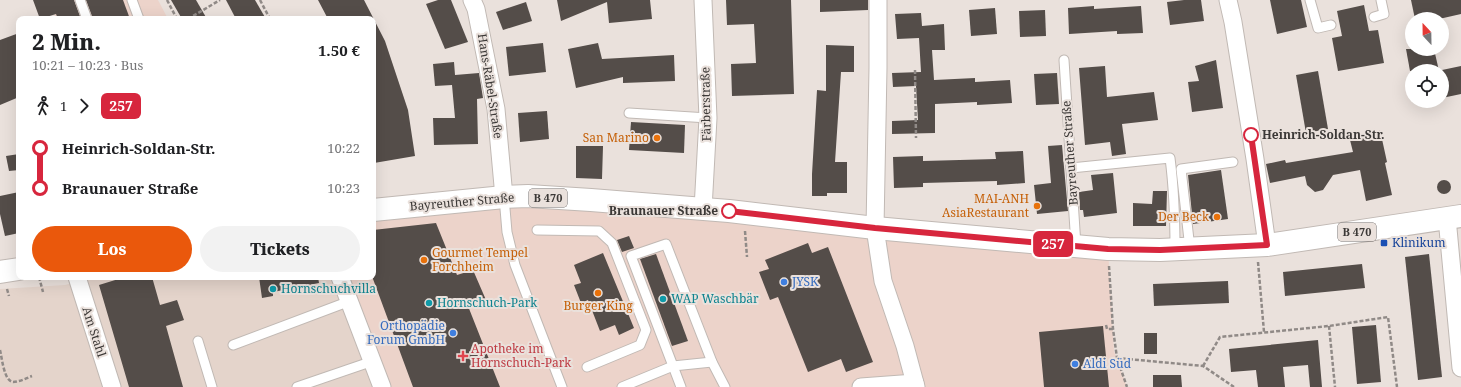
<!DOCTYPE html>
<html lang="de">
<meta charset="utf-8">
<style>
body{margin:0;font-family:"Noto Serif",serif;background:#f2f2f2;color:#202124;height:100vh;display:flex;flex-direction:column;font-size:15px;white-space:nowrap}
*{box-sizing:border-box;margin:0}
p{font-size:13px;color:#757577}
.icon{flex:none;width:22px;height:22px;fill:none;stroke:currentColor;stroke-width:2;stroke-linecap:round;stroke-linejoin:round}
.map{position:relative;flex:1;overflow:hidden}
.panel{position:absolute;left:16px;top:16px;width:360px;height:264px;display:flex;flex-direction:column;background:#fff;border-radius:8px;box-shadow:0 4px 16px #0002}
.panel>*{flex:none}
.badge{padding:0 8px;border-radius:6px;font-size:14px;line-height:26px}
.needle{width:26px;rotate:338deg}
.controls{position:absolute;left:1405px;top:12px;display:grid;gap:8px}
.controls a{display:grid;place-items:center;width:44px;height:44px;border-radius:50%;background:#fff;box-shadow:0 4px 16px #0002;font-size:20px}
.map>.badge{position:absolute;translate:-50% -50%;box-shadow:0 0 0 2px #fff}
.legs{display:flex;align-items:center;gap:6px;height:44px;padding:0 16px;font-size:13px}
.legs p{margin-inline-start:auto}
.summary{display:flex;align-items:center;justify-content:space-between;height:68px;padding:0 16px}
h1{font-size:22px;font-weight:800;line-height:30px}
.button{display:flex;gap:8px;margin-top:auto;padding:8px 16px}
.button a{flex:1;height:46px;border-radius:24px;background:#ea580c;color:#fff;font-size:16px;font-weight:800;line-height:46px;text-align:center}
.button a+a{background:#f2f2f2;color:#202124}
ul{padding:0 16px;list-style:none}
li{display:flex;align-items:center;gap:14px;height:40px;font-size:15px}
li i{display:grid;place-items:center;width:6px;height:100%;margin:0 5px;background:currentColor}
li i::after{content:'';width:10px;height:10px;margin:-5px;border:3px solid;border-radius:50%;background:#fff}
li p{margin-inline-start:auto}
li:first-child i{background:linear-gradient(#0000 50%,currentColor 0)}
li:last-child i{background:linear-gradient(currentColor 50%,#0000 0)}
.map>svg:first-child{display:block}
.commercial{fill:#ecd3ca}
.built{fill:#e4d4cb}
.building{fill:#544d49}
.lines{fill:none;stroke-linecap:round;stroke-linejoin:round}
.service-casing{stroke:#c1b9b4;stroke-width:11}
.minor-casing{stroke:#c1b9b4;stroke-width:19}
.primary-casing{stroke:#c1b9b4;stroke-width:24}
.path{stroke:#908a87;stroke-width:2.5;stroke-dasharray:4 2;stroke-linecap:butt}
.service{stroke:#fff;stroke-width:9}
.minor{stroke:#fff;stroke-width:17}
.primary{stroke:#fff;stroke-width:22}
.line-1-casing{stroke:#fff;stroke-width:9}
.line-1{stroke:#d7263d;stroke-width:6}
.stop-1-dot{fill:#fff;stroke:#d7263d;stroke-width:2}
.food-dot{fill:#e8710a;stroke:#eae1dc;stroke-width:1.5}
.transit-dot{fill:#1a4fb4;stroke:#eae1dc;stroke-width:1.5}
.shop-dot{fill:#3f7fe0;stroke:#eae1dc;stroke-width:1.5}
.culture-dot{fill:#0f9aa8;stroke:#eae1dc;stroke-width:1.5}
.health-dot{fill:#e0444e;stroke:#eae1dc;stroke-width:1.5}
.labels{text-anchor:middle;stroke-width:4;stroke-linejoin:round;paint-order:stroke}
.shield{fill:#eae1dc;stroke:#706b68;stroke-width:1}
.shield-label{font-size:11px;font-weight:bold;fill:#3c3937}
.street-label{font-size:12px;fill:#3c3937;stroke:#eae1dc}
.stop-label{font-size:12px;font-weight:bold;fill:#3c3937;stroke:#eae1dc;text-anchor:start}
.food-label{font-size:12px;fill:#c56008;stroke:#eae1dc;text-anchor:end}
.transit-label{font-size:12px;fill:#164399;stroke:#eae1dc;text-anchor:start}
.shop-label{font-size:12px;fill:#366cbe;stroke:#eae1dc;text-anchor:start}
.culture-label{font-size:12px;fill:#0d838f;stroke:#eae1dc;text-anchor:start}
.health-label{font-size:12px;fill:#be3a42;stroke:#eae1dc;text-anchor:start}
</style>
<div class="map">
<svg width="1461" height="387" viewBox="0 0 1461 387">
<rect width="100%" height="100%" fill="#eae1dc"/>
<g class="commercial">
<polygon points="50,0 158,0 168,19 56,19"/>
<polygon points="512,194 1108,249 1114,351 1127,387 386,387 342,277 373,277 373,211"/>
</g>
<polygon class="built" points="97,277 342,277 386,387 0,387 0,289 65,285"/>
<g class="building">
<polygon points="33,0 74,0 81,19 58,19 56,14 40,19"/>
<polygon points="86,0 123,0 130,19 93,19"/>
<polygon points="171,0 196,0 207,19 182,19"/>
<polygon points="226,0 255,0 266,19 236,19"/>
<polygon points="318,0 364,0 385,41 408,110 415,156 374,163 373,154 373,19 328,19"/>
<polygon points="438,0 451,0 468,42 445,49 426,4"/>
<polygon points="557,0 650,0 652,19 609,23 607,2 561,21"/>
<polygon points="726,0 791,0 794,94 732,96 731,64 756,63 754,24 727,25"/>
<polygon points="820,0 868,0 868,10 820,12"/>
<polygon points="1184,0 1201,0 1204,21 1170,25 1167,2"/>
<polygon points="1270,0 1301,0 1307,27 1277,34"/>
<polygon points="1411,0 1461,0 1461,14 1439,19 1415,19"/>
<polygon points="526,2 532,21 503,30 496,12"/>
<polygon points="1364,5 1369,31 1378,30 1384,63 1338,71 1332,38 1342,36 1337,11"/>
<polygon points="1094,6 1094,9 1141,6 1143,33 1117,34 1117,31 1069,34 1068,8"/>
<polygon points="995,8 997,34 971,36 969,10"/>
<polygon points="1045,10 1046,36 1020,37 1019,11"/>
<polygon points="921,13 922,26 944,24 945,50 932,50 934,80 975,78 975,82 1010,80 1012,103 977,105 977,102 935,104 935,133 892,134 892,121 918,120 916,86 893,87 892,73 921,72 919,38 897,39 895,14"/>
<polygon points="19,33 19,97 0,105 0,40"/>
<polygon points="543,43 546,72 509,76 506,47"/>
<polygon points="598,43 602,59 674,55 675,81 623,83 623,77 576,88 568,49"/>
<polygon points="826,45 854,46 854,72 841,72 835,162 847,162 847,193 827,193 827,196 812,196 812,174 817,90 826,91"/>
<polygon points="1406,49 1434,49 1439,71 1410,71"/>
<polygon points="1216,60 1223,108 1192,112 1188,82 1199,81 1195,66"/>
<polygon points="454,62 455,75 479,73 483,98 477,99 478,144 434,145 433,118 455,118 452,85 435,86 433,64"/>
<polygon points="1105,66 1107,97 1154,92 1158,120 1122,124 1126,154 1112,156 1110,142 1085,145 1079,68"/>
<polygon points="1461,66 1461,94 1442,98 1442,70"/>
<polygon points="1318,71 1328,129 1306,133 1296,75"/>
<polygon points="1057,73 1059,104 1036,105 1034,74"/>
<polygon points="547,111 549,139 520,142 518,113"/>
<polygon points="631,122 685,125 684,153 629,150"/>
<polygon points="1380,130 1387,162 1385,163 1392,195 1366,201 1360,170 1333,175 1323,190 1315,192 1307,185 1305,176 1270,183 1266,164 1285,160 1286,163 1353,152 1349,136"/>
<polygon points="1062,145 1068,211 1037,214 1034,185 1051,183 1048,146"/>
<polygon points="576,146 603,146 602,179 576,178"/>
<polygon points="1023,151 1025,183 997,185 997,181 923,183 923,187 894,188 893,157 923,156 923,161 996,159 995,152"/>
<polygon points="19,154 19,170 9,171 6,156"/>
<polygon points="1221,170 1228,219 1193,224 1188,175"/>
<polygon points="1113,173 1117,213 1084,217 1083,210 1080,210 1079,192 1093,190 1091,175"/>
<circle cx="1444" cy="187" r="7"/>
<polygon points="1153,191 1167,191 1166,226 1133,226 1133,203 1152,204"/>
<polygon points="19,192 19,233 5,236 0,214 0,196"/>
<polygon points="436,223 457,275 473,270 486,300 468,306 500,387 413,387 373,279 373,230"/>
<polygon points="629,236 634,248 622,252 617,240"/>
<polygon points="808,243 812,253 828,247 873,362 846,372 841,359 808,372 778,297 770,300 759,272 769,269 765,260"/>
<polygon points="603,253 634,328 619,335 615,325 600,331 588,300 581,303 574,285 581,283 574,265"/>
<polygon points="656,254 688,341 672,346 640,259"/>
<polygon points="1429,254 1442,377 1418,380 1405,257"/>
<polygon points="1362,264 1365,288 1285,296 1283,272"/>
<polygon points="125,277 152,277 160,305 177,300 184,320 166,326 183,387 129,387 99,285"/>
<polygon points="259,277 318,277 319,283 273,292 273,296 262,298"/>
<polygon points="1228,281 1229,303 1154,306 1153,284"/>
<polygon points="1376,325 1381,382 1357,384 1352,327"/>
<polygon points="1103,326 1109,387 1044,387 1039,332"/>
<rect x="1144" y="333" width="13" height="21"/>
<polygon points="1318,340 1322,387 1310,387 1308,365 1283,367 1285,387 1258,387 1256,370 1231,372 1229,349"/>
<polygon points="1153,375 1181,375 1182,387 1153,387"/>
</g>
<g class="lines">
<defs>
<g id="service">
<polyline points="80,0 87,19"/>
<polyline points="132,0 139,19"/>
<polyline points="1310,0 1318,28 1331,25"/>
<polyline points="1374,17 1384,14 1381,0"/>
<polyline points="1064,60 1076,246"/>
<polyline points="629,113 708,118"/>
<path d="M1071 168 1170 158C1174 189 1175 219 1175 249"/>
<polyline points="504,197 507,232 515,265 562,387"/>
<polyline points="537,230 599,231 612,243 646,330 640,345 587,367"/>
<polyline points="1190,249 1181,169 1233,162"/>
<polyline points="198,341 212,387"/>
<polyline points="233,345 350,301"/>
<polyline points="297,387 373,361"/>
<polyline points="622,387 673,366 712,362"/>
<polyline points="681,387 631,256 666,244 712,362 725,387"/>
</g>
<g id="minor">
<polyline points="472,0 476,9 496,109 504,197"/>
<polyline points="703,0 708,118 703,209"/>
<polyline points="878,0 878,68 875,228 883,281 905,346 916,387"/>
<polyline points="1228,0 1233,22 1255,159 1267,245"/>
<polyline points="1447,218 1461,368"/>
<polyline points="77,277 112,387"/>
<polyline points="340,277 382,387"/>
<polyline points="861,387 915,383"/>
</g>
<g id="primary">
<polyline points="373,210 504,197 528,196 591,200 729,211 875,228 1108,249 1160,250 1267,245 1461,216"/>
<polyline points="0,272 19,269"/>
</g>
</defs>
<use href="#service" class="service-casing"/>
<use href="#minor" class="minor-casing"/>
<use href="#primary" class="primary-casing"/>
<g class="path">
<polyline points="167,0 177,19"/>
<polyline points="260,0 270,19"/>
<polyline points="188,19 220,0"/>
<polyline points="915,70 916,138"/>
<polyline points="745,231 747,257"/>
<polyline points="1258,262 1264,332"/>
<polyline points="1109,266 1113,329 1117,358 1127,387"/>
<polyline points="39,277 43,292"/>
<polyline points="7,289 9,296"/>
<polyline points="1106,325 1107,329 1113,329"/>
<polyline points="1329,326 1335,387"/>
<path d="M0 350C2 358 4 381 13 382 19 382 27 378 32 376"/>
<polyline points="1117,358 1203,366 1234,387"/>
<polyline points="1203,366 1220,337 1329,326 1388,317 1397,387"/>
</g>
<use href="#service" class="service"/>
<use href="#minor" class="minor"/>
<use href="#primary" class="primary"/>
</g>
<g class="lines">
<defs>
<polyline id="line-1" points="729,211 875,228 1108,249 1160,250 1267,245 1251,135"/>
</defs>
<use href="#line-1" class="line-1-casing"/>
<use href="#line-1" class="line-1"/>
</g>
<g class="stop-1-dot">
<circle cx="1251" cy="135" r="7"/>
<circle cx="729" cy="211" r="7"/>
</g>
<g class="food-dot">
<circle cx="657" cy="138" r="4"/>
<circle cx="1037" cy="206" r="4"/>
<circle cx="1217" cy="217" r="4"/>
<circle cx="424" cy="260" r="4"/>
<circle cx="598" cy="293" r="4"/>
</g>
<rect class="transit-dot" x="1380" y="239" width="8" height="8" rx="2"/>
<g class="shop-dot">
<circle cx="784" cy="282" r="4"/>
<circle cx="453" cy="333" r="4"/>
<circle cx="1075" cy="364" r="4"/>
</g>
<g class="culture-dot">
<circle cx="273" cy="289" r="4"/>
<circle cx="663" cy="299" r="4"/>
<circle cx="429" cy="303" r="4"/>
</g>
<path class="health-dot" d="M461 350h4v4h4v4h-4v4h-4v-4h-4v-4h4z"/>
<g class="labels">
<g class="shield">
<rect x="529" y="189" width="38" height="18" rx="3"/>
<rect x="1338" y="223" width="38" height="18" rx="3"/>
</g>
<g class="shield-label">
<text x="548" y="202">B 470</text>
<text x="1357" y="236">B 470</text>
</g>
<g class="street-label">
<text transform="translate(490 86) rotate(81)" y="4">Hans-Räbel-Straße</text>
<text transform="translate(706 104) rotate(-91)" y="4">Färberstraße</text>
<text transform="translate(1070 153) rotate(-94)" y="4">Bayreuther Straße</text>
<text transform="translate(462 202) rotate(-5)" y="4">Bayreuther Straße</text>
<text transform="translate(94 332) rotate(72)" y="4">Am Stahl</text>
</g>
<g class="stop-label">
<text x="1262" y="139">Heinrich-Soldan-Str.</text>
<text x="718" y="215" text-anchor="end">Braunauer Straße</text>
</g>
<g class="food-label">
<text x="649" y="142">San Marino</text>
<text x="1029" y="203">MAI-ANH<tspan x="1029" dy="14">AsiaRestaurant</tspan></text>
<text x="1209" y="221">Der Beck</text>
<text x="432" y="257" text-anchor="start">Gourmet Tempel<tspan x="432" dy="14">Forchheim</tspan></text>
<text x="598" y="310" text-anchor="middle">Burger King</text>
</g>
<g class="transit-label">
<text x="1392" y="247">Klinikum</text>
</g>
<g class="shop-label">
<text x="792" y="286">JYSK</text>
<text x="445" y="330" text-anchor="end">Orthopädie<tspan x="445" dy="14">Forum GmbH</tspan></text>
<text x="1083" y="368">Aldi Süd</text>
</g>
<g class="culture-label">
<text x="281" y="293">Hornschuchvilla</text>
<text x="671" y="303">WAP Waschbär</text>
<text x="437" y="307">Hornschuch-Park</text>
</g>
<g class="health-label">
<text x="471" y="353">Apotheke im<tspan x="471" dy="14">Hornschuch-Park</tspan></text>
</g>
</g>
</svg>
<div class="controls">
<a><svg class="needle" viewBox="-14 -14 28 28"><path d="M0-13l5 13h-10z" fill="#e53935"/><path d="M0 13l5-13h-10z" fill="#757577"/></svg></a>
<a><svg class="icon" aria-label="locate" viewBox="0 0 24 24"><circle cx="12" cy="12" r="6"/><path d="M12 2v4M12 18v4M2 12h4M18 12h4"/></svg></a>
</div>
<b class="badge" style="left:1053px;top:244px;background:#d7263d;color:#fff">257</b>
<section class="panel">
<div class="summary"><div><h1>2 Min.</h1><p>10:21 – 10:23 · Bus</p></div><b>1.50 €</b></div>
<div class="legs"><svg class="icon" aria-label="walk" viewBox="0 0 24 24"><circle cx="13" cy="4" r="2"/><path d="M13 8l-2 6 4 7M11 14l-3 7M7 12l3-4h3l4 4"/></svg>1<svg class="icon" aria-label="forward" viewBox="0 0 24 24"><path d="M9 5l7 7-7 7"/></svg><b class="badge" style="background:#d7263d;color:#fff">257</b></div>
<ul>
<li><i style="color:#d7263d"></i><b>Heinrich-Soldan-Str.</b><p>10:22</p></li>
<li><i style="color:#d7263d"></i><b>Braunauer Straße</b><p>10:23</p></li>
</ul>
<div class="button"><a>Los</a><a>Tickets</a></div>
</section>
</div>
